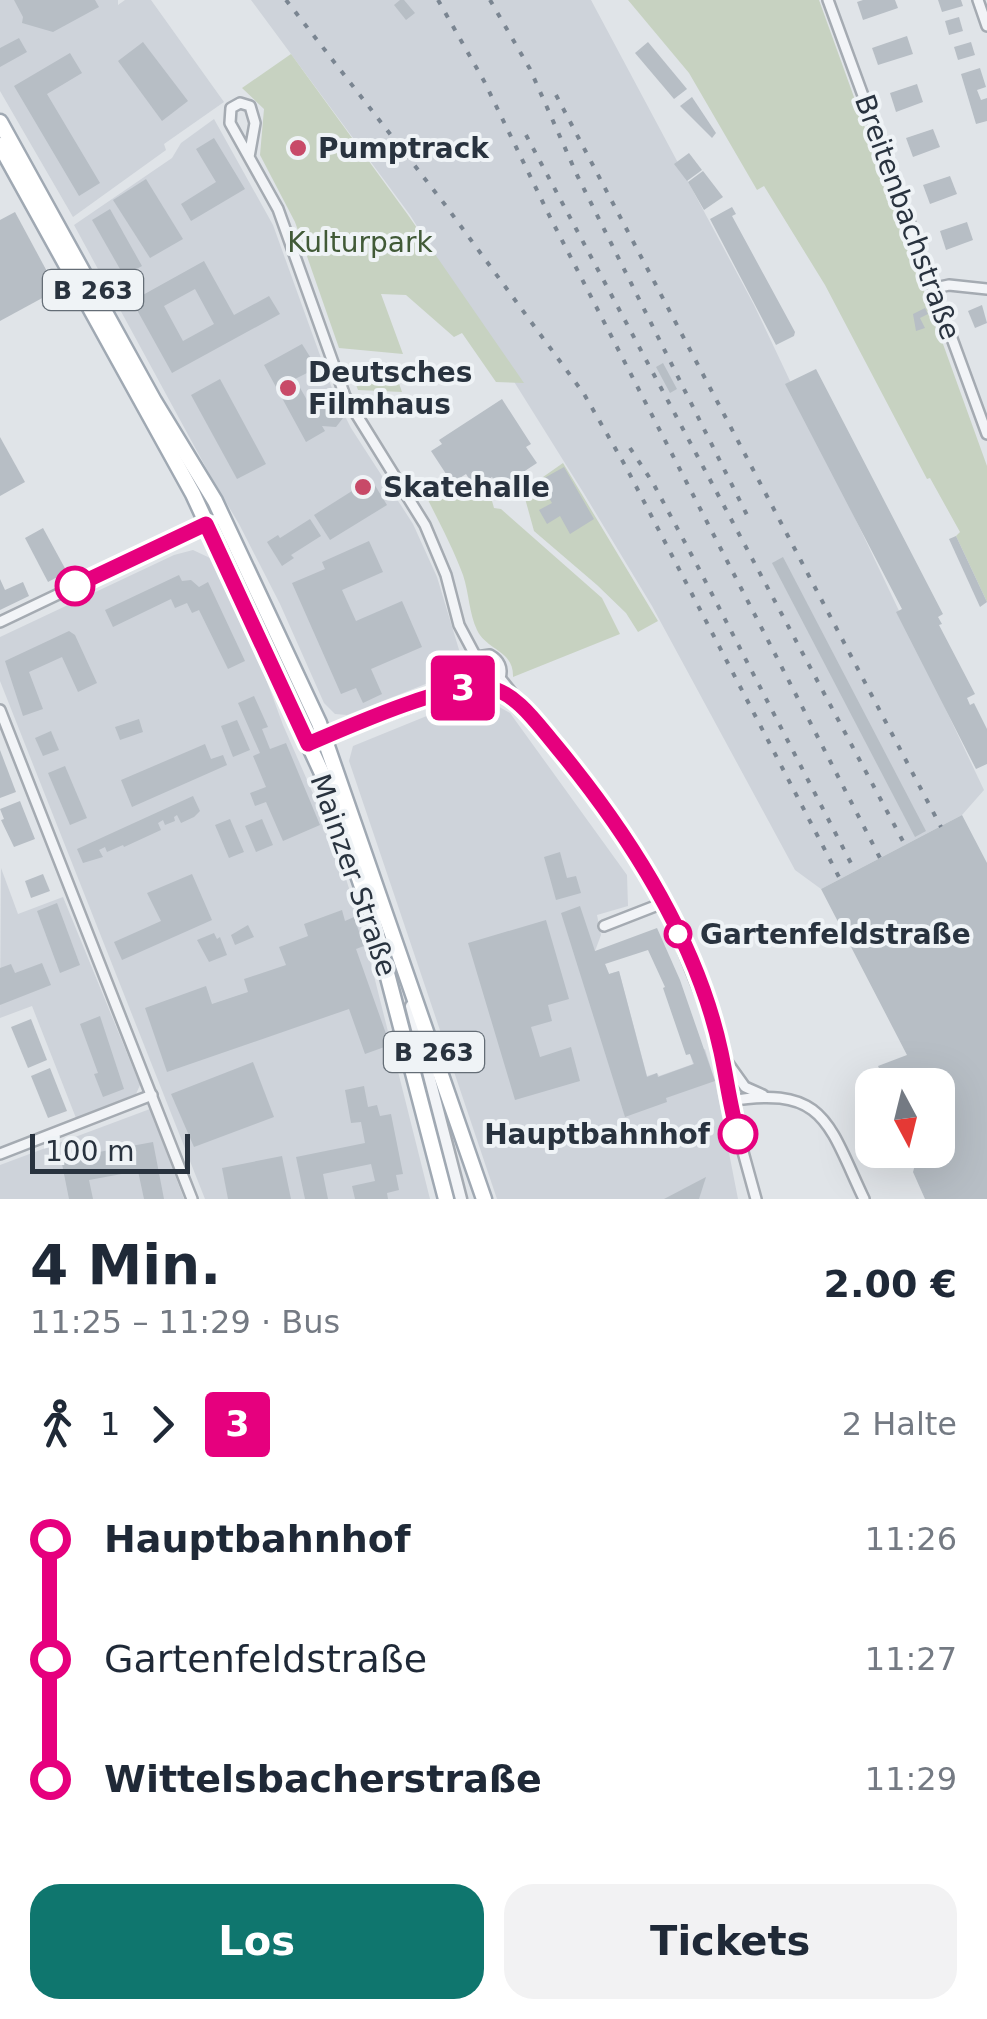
<!DOCTYPE html>
<html lang="de">
<meta charset="utf-8">
<style>
body{margin:0;font-family:"DejaVu Sans",sans-serif;background:#f2f2f3;color:#1f2937;height:100vh;display:flex;flex-direction:column;font-size:38px;white-space:nowrap}
*{box-sizing:border-box;margin:0}
p{font-size:32px;color:#747a83}
.icon{flex:none;width:55px;height:55px;fill:none;stroke:currentColor;stroke-width:2;stroke-linecap:round;stroke-linejoin:round}
.map{position:relative;height:1199px;overflow:hidden}
.sheet{display:flex;flex-direction:column;background:#fff;flex:1}
.sheet>*{flex:none}
.badge{padding:0 20px;border-radius:8px;font-size:35px;line-height:65px}
.needle{width:65px;rotate:173deg}
.controls{position:absolute;left:855px;top:1068px;display:grid;gap:20px}
.controls a{display:grid;place-items:center;width:100px;height:100px;border-radius:20px;background:#fff;box-shadow:0 10px 40px #0002;font-size:50px}
.scale{position:absolute;left:30px;bottom:25px;width:160px;box-sizing:border-box;padding-left:10px;border:5px solid #29333f;border-top:0;font-size:28px;line-height:35px;white-space:nowrap;color:#29333f;-webkit-text-stroke:8px #eff3f6;paint-order:stroke}
.map>.badge{position:absolute;translate:-50% -50%;box-shadow:0 0 0 5px #fff}
.legs{display:flex;align-items:center;gap:15px;height:110px;padding:0 30px;font-size:32px}
.legs p{margin-inline-start:auto}
.head{display:flex;align-items:center;justify-content:space-between;height:170px;padding:0 30px}
h1{font-size:55px;font-weight:700;line-height:75px}
.button{display:flex;gap:20px;margin-top:auto;padding:20px 30px}
.button a{flex:1;height:115px;border-radius:30px;background:#0f766e;color:#fff;font-size:40px;font-weight:700;line-height:115px;text-align:center}
.button a+a{background:#f2f2f3;color:#1f2937}
ul{padding:0 30px;list-style:none}
li{display:flex;align-items:center;gap:35px;height:120px;font-size:38px}
li i{display:grid;place-items:center;width:15px;height:100%;margin:0 12px;background:currentColor}
li i::after{content:'';width:25px;height:25px;margin:-12px;border:8px solid;border-radius:50%;background:#fff}
li p{margin-inline-start:auto}
li:first-child i{background:linear-gradient(#0000 50%,currentColor 0)}
li:last-child i{background:linear-gradient(currentColor 50%,#0000 0)}
.map>svg:first-child{display:block}
.built{fill:#ced3da}
.green{fill:#c7d2c1}
.building{fill:#b7bec5;fill-rule:evenodd}
.lines{fill:none;stroke-linecap:round;stroke-linejoin:round}
.minor-casing{stroke:#a5abb2;stroke-width:14}
.tertiary-casing{stroke:#a5abb2;stroke-width:15}
.primary-casing{stroke:#a0a9b3;stroke-width:19}
.minor{stroke:#f2f4f7;stroke-width:9}
.tertiary{stroke:#f2f4f7;stroke-width:10}
.primary{stroke:#fff;stroke-width:14}
.rail{stroke:#7a8591;stroke-width:4;stroke-dasharray:5 10;stroke-linecap:butt}
.line-1-casing{stroke:#fff;stroke-width:22}
.line-1{stroke:#e6007e;stroke-width:15}
.poi-dot{fill:#c84a68;stroke:#eff3f6;stroke-width:4}
.stop-1-dot{fill:#fff;stroke:#e6007e;stroke-width:5}
.labels{text-anchor:middle;stroke-width:8;stroke-linejoin:round;paint-order:stroke}
.shield{fill:#eff3f6;stroke:#646d76;stroke-width:2.5}
.shield-label{font-size:25px;font-weight:bold;fill:#29333f}
.poi-label{font-size:28px;font-weight:bold;fill:#29333f;stroke:#eff3f6;text-anchor:start}
.street-label{font-size:28px;fill:#29333f;stroke:#eff3f6}
.park-label{font-size:28px;fill:#415a37;stroke:#eff3f6}
.stop-label{font-size:28px;font-weight:bold;fill:#29333f;stroke:#eff3f6;text-anchor:start}
</style>
<div class="map">
<svg width="987" height="1199" viewBox="0 0 987 1199">
<rect width="100%" height="100%" fill="#e0e4e8"/>
<g class="built">
<polygon points="0,0 118,0 118,5 125,0 151,0 224,102 164,144 166,150 73,217 0,91"/>
<polygon points="251,0 591,0 754,305 984,790 962,815 821,889 795,870 652,606 583,492 410,215"/>
<polygon points="214,119 273,225 334,394 351,428 413,524 437,577 460,653 451,674 347,715 335,714 324,703 280,604 239,524 210,475 74,225 172,158 181,143"/>
<polygon points="193,550 210,558 262,668 283,725 335,844 364,936 430,1199 205,1199 0,681 0,637 174,555"/>
<polygon points="466,700 487,700 510,713 627,875 628,906 597,915 601,935 595,951 600,965 605,964 609,974 619,971 647,1076 657,1073 659,1076 693,1064 690,1054 705,1049 715,1081 738,1199 497,1199 349,761 353,746"/>
<polygon points="1,868 18,914 63,897 140,1085 136,1094 76,1118 32,1006 0,1018"/>
<polygon points="150,1109 184,1199 0,1199 0,1165"/>
</g>
<g class="green">
<polygon points="628,0 819,0 987,466 987,602 956,536 960,532 930,478 927,479 825,285 764,186 757,190 689,73"/>
<polygon points="291,54 408,215 524,383 496,382 462,333 454,337 406,295 381,294 403,354 339,348 295,222 260,155 264,109 242,88"/>
<polygon points="348,364 394,369 402,392 358,390"/>
<polygon points="563,463 658,621 638,632 626,613 597,585 534,531 523,491"/>
<path d="M426 496 492 501 494 508 501 509 602 598 620 634 513 677C514 650 487 651 477 630 469 613 469 593 463 575 453 548 439 522 426 496Z"/>
</g>
<g class="building">
<polygon points="14,0 95,0 99,7 53,32 22,23 23,17"/>
<polygon points="400,0 404,0 415,13 406,20 394,5"/>
<polygon points="863,0 895,0 898,8 863,20 857,2"/>
<polygon points="938,0 961,0 963,6 942,12"/>
<polygon points="959,17 963,31 949,35 945,21"/>
<polygon points="907,36 913,54 878,65 872,48"/>
<polygon points="19,38 27,52 0,67 0,48"/>
<polygon points="143,42 188,101 162,121 118,61"/>
<polygon points="648,42 687,89 674,99 635,53"/>
<polygon points="971,42 975,55 958,60 954,47"/>
<polygon points="70,53 82,73 47,94 100,183 79,196 14,86"/>
<polygon points="980,68 986,87 977,90 981,100 987,98 987,121 976,124 961,74"/>
<polygon points="917,84 923,102 896,112 890,93"/>
<polygon points="692,97 716,133 712,138 680,106"/>
<polygon points="933,129 940,147 913,157 906,138"/>
<polygon points="214,138 245,189 191,221 181,204 216,182 196,149"/>
<polygon points="689,153 702,170 687,181 674,164"/>
<polygon points="703,171 723,197 704,210 688,182"/>
<polygon points="950,176 957,194 930,204 923,185"/>
<polygon points="146,179 183,239 150,258 113,200"/>
<polygon points="732,207 736,214 732,216 795,332 794,336 776,345 710,219"/>
<polygon points="110,209 142,266 124,276 92,220"/>
<polygon points="15,212 57,290 0,321 0,220"/>
<polygon points="967,222 973,240 946,250 940,231"/>
<path d="M204 261 234 315 269 296 280 314 172 373 132 301ZM195 289 214 324 183 341 164 306Z"/>
<polygon points="982,305 987,323 975,328 968,311"/>
<polygon points="925,308 928,314 920,318 925,328 916,331 913,314"/>
<polygon points="302,344 317,368 295,379 311,407 314,399 323,398 337,407 343,418 336,427 322,426 325,431 306,442 264,365"/>
<polygon points="663,363 677,389 670,393 656,367"/>
<polygon points="816,369 943,614 938,617 942,624 939,625 975,694 967,698 970,705 974,703 987,729 987,764 976,769 896,612 902,609 785,384"/>
<polygon points="220,379 266,464 237,479 191,395"/>
<polygon points="502,399 531,444 526,447 537,463 499,488 492,477 475,488 466,474 452,483 431,451 442,444 439,440"/>
<polygon points="0,437 25,482 0,496"/>
<polygon points="564,467 594,519 570,534 560,516 547,524 539,510 552,503 539,481"/>
<polygon points="371,479 387,505 330,540 314,515"/>
<polygon points="310,519 321,536 291,555 294,558 282,566 267,542 278,535 280,538"/>
<polygon points="43,528 67,572 48,582 25,538"/>
<polygon points="956,536 987,602 980,607 949,539"/>
<polygon points="369,541 383,572 342,590 356,621 402,601 422,647 371,669 382,694 363,703 356,688 341,694 292,583 325,569 322,562"/>
<polygon points="783,557 926,831 915,837 772,563"/>
<polygon points="179,575 182,581 191,580 199,587 208,582 245,661 228,669 199,610 192,613 187,603 175,608 171,599 113,627 105,610"/>
<polygon points="0,579 5,590 23,582 29,596 0,610"/>
<polygon points="69,631 75,635 97,683 78,692 62,657 29,672 43,709 23,716 5,661"/>
<polygon points="254,696 268,727 262,729 270,749 286,743 320,825 283,841 266,802 255,806 250,793 266,787 253,756 260,753 238,703"/>
<polygon points="139,719 143,732 120,740 115,727"/>
<polygon points="237,720 250,750 233,757 221,726"/>
<polygon points="51,731 59,750 43,756 35,738"/>
<polygon points="205,744 211,759 223,755 227,765 132,807 121,780"/>
<polygon points="0,750 16,792 0,798"/>
<polygon points="65,766 87,818 70,825 48,773"/>
<polygon points="193,796 200,811 194,817 181,823 177,815 174,817 175,821 165,825 163,820 158,823 161,830 124,847 123,845 107,852 105,847 99,850 103,857 83,863 77,849"/>
<polygon points="20,801 35,839 14,847 1,820 4,819 0,809"/>
<polygon points="962,815 987,863 987,1199 925,1199 913,1172 915,1165 921,1161 915,1150 938,1150 938,1085 887,1085 878,1066 907,1055 821,889"/>
<polygon points="230,819 244,852 229,858 215,825"/>
<polygon points="262,819 273,845 256,852 245,826"/>
<polygon points="560,852 567,878 576,876 581,893 556,900 544,857"/>
<polygon points="43,874 50,891 31,898 25,881"/>
<polygon points="192,874 212,920 122,960 114,942 161,921 147,893"/>
<polygon points="57,903 80,965 60,973 37,911"/>
<path d="M580 906 595 951 657 928 680 980 715 1081 666 1098 667 1102 625 1117 561 913ZM648 950 665 987 663 988 686 1055 690 1054 694 1064 658 1077 657 1073 647 1077 619 971 609 974 605 964Z"/>
<polygon points="342,910 345,921 354,917 364,946 356,949 390,1045 365,1054 349,1009 167,1072 145,1008 206,986 212,1004 248,992 244,979 286,965 279,947 308,936 304,924"/>
<polygon points="546,920 569,999 548,1005 552,1021 531,1027 540,1057 571,1047 580,1081 515,1100 468,943"/>
<polygon points="248,925 254,937 235,945 231,935"/>
<polygon points="214,933 217,939 220,937 227,955 209,962 197,940"/>
<polygon points="42,963 51,985 0,1005 0,968 11,964 15,973"/>
<polygon points="100,1016 124,1089 103,1097 94,1074 98,1073 80,1024"/>
<polygon points="31,1019 47,1060 28,1068 11,1027"/>
<polygon points="253,1062 274,1117 194,1147 171,1094"/>
<polygon points="50,1068 67,1111 48,1118 31,1076"/>
<polygon points="364,1086 368,1107 377,1105 380,1116 391,1114 403,1174 396,1175 399,1190 387,1193 388,1199 355,1199 352,1186 375,1181 371,1164 323,1174 328,1199 305,1199 296,1157 365,1143 361,1122 351,1123 345,1090"/>
<polygon points="586,1121 589,1133 541,1146 538,1134"/>
<polygon points="153,1142 164,1199 144,1199 138,1171 89,1180 93,1199 69,1199 61,1159"/>
<polygon points="282,1156 291,1199 228,1199 222,1168"/>
<polygon points="706,1177 699,1199 664,1199"/>
</g>
<g class="lines">
<defs>
<g id="minor">
<polyline points="828,0 987,434"/>
<polyline points="978,0 987,26"/>
<polyline points="249,157 255,123 250,106 240,103 231,108 230,123 278,209 345,396 425,525 446,575 459,625 476,657"/>
<polyline points="935,288 949,285 987,289"/>
<polyline points="0,622 222,516"/>
<path d="M476 657 490 655C499 660 503 668 500 678"/>
<polyline points="500,678 596,799 646,873 669,915 715,1030 729,1101 756,1199"/>
<polyline points="446,691 468,673 476,657"/>
<polyline points="0,710 192,1199"/>
<polyline points="308,744 460,689 489,687 514,700"/>
<polyline points="604,926 663,903"/>
<polyline points="725,1059 745,1087 763,1095"/>
<path d="M729 1101C825 1085 828 1123 864 1199"/>
<polyline points="0,1154 152,1095"/>
</g>
<polyline id="tertiary" points="411,1006 461,1199"/>
<g id="primary">
<polyline points="0,122 154,401 215,501 319,723 484,1199"/>
<polyline points="0,145 193,494 326,782 372,916 446,1199"/>
</g>
</defs>
<use href="#minor" class="minor-casing"/>
<use href="#tertiary" class="tertiary-casing"/>
<use href="#primary" class="primary-casing"/>
<use href="#minor" class="minor"/>
<use href="#tertiary" class="tertiary"/>
<use href="#primary" class="primary"/>
<g class="rail">
<polyline points="286,0 446,206 584,394 626,467 840,879"/>
<polyline points="438,0 484,81 550,217 880,858"/>
<polyline points="490,0 530,69 577,175 751,523"/>
<polyline points="556,95 941,827"/>
<polyline points="526,135 905,845"/>
<polyline points="630,448 653,483 697,565 855,871"/>
</g>
</g>
<g class="lines">
<defs>
<path id="line-1" d="M75 586 206 524 308 744C345 728 453 680 488 687 517 693 538 725 556 746 628 833 697 940 721 1052 727 1080 730 1107 738 1134"/>
</defs>
<use href="#line-1" class="line-1-casing"/>
<use href="#line-1" class="line-1"/>
</g>
<g class="poi-dot">
<circle cx="298" cy="148" r="10"/>
<circle cx="288" cy="388" r="10"/>
<circle cx="363" cy="487" r="10"/>
</g>
<g class="stop-1-dot">
<circle cx="75" cy="586" r="18"/>
<circle cx="678" cy="934" r="12"/>
<circle cx="738" cy="1134" r="18"/>
</g>
<g class="labels">
<g class="shield">
<rect x="43" y="270" width="100" height="40" rx="8"/>
<rect x="384" y="1032" width="100" height="40" rx="8"/>
</g>
<g class="shield-label">
<text x="93" y="299">B 263</text>
<text x="434" y="1061">B 263</text>
</g>
<g class="poi-label">
<text x="318" y="158">Pumptrack</text>
<text x="308" y="382">Deutsches<tspan x="308" dy="32">Filmhaus</tspan></text>
<text x="383" y="497">Skatehalle</text>
</g>
<g class="street-label">
<text transform="translate(908 217) rotate(70)" y="10">Breitenbachstraße</text>
<text transform="translate(354 875) rotate(71)" y="10">Mainzer Straße</text>
</g>
<g class="park-label">
<text x="360" y="252">Kulturpark</text>
</g>
<g class="stop-label">
<text x="700" y="944">Gartenfeldstraße</text>
<text x="710" y="1144" text-anchor="end">Hauptbahnhof</text>
</g>
</g>
</svg>
<div class="controls">
<a><svg class="needle" viewBox="-14 -14 28 28"><path d="M0-13l5 13h-10z" fill="#e53935"/><path d="M0 13l5-13h-10z" fill="#747a83"/></svg></a>
</div>
<div class="scale">100 m</div>
<b class="badge" style="left:463px;top:688px;background:#e6007e;color:#fff">3</b>
</div>
<section class="sheet">
<div class="head"><div><h1>4 Min.</h1><p>11:25 – 11:29 · Bus</p></div><b>2.00 €</b></div>
<div class="legs"><svg class="icon" aria-label="walk" viewBox="0 0 24 24"><circle cx="13" cy="4" r="2"/><path d="M13 8l-2 6 4 7M11 14l-3 7M7 12l3-4h3l4 4"/></svg>1<svg class="icon" aria-label="forward" viewBox="0 0 24 24"><path d="M9 5l7 7-7 7"/></svg><b class="badge" style="background:#e6007e;color:#fff">3</b><p>2 Halte</p></div>
<ul>
<li><i style="color:#e6007e"></i><b>Hauptbahnhof</b><p>11:26</p></li>
<li><i style="color:#e6007e"></i><span>Gartenfeldstraße</span><p>11:27</p></li>
<li><i style="color:#e6007e"></i><b>Wittelsbacherstraße</b><p>11:29</p></li>
</ul>
<div class="button"><a>Los</a><a>Tickets</a></div>
</section>
